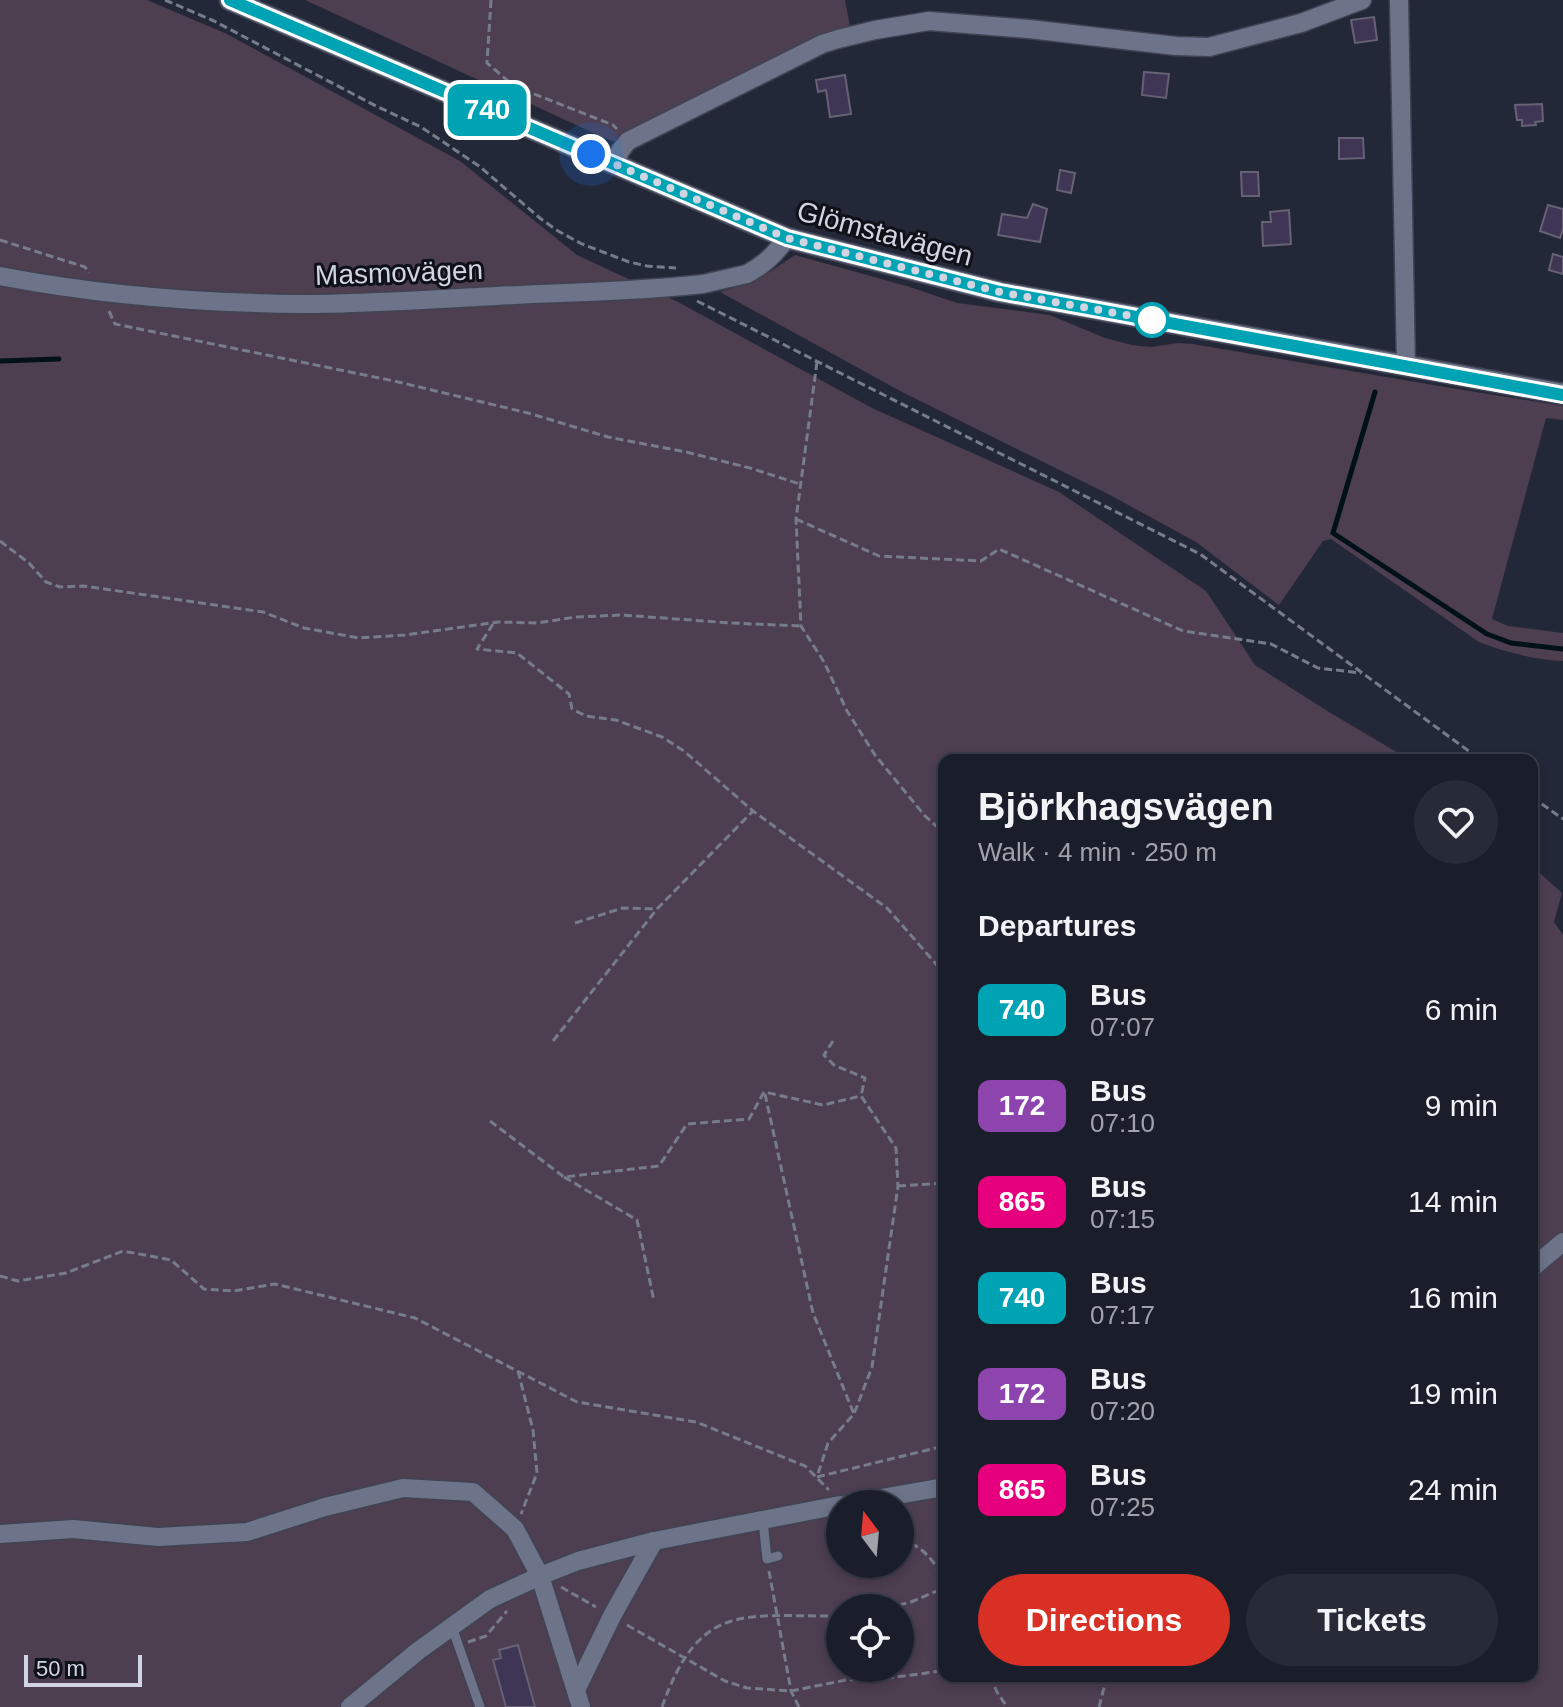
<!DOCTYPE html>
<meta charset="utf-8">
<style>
body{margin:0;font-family:Helvetica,sans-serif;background:#272b37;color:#f1f3f6;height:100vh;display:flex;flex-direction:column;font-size:30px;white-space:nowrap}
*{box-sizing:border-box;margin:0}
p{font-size:26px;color:#9fa2a9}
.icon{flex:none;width:44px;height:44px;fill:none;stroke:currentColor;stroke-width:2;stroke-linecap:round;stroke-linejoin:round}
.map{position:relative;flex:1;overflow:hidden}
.panel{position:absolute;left:938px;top:754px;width:600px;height:928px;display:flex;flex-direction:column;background:#1a1e2b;border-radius:16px;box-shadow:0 4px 12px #0003,0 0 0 2px #383c47}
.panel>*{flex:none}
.badge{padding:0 16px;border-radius:12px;font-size:28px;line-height:52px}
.needle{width:52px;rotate:344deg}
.controls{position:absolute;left:826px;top:1490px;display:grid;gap:16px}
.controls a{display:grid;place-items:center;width:88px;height:88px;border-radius:50%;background:#1a1e2b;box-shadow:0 4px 12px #0003,0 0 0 2px #383c47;font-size:40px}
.scale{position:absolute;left:24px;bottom:20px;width:118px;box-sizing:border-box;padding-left:8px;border:4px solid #d1d5e1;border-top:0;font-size:22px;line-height:28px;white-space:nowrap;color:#d1d5e1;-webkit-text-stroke:6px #0f1119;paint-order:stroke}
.you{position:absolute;width:40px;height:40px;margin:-20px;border:6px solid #fff;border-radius:50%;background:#1a73e8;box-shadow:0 0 0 12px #1a73e833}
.map>.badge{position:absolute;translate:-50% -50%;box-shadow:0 0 0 4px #fff}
h2{padding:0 40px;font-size:30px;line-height:72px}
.round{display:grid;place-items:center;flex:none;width:84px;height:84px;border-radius:42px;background:#272b37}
.head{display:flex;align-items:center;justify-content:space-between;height:136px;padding:0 40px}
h1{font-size:38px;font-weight:700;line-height:60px}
.primary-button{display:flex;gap:16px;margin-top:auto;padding:16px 40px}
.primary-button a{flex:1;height:92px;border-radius:48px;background:#d93025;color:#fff;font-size:32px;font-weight:700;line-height:92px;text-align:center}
.primary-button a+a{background:#272b37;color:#f1f3f6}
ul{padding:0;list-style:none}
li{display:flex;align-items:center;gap:24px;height:96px;padding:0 40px}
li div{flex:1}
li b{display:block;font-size:30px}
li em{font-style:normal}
li .badge{min-width:88px;font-weight:700;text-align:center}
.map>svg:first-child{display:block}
.green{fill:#4d3e50;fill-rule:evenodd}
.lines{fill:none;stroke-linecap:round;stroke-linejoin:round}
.stream{stroke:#001118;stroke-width:5}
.building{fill:#3e3654;stroke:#666175;stroke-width:2}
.lane-casing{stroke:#3f4352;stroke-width:12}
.street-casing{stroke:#3f4352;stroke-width:21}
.secondary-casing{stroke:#3f4352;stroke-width:23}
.path{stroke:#777c8a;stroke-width:3;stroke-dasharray:8 4;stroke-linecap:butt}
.lane{stroke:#6d7388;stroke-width:9}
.street{stroke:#6d7388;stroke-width:18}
.secondary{stroke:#6d7388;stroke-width:20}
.line-casing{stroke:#fff;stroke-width:18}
.line{stroke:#00a3b4;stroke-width:12}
.walk{stroke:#d1d5e1;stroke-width:8;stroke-dasharray:0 14.4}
.stop-dot{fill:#fff;stroke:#00a3b4;stroke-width:4}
.labels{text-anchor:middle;stroke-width:6;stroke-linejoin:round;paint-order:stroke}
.street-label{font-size:28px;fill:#d1d5e1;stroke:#0f1119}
</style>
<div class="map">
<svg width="1563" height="1707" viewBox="0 0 1563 1707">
<rect width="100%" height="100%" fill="#232839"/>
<g class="green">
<path d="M0 0H147L227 34 460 161 577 255 678 302 872 408 1059 492 1206 591 1255 665 1329 712 1410 760H944V1676H1532V866L1562 893 1554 922 1563 935V1707H0ZM840 1504H900V1564H840ZM840 1608H900V1668H840Z"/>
<polygon points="305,0 845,0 853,41 826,50 644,140 633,149 600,136"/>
<path d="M795 255 910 287 957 303 1050 315 1105 338 1132 345 1150 347 1178 343 1193 344 1445 387 1563 406V420L1546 418 1492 619 1508 626 1563 633V661C1534 660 1506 652 1479 642L1331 539 1323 541 1279 605 1196 542 1110 495 902 392 720 292 759 279Z"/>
</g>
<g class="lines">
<g class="stream">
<polyline points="0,361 59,359"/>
<polyline points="1375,392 1333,533 1487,634 1511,643 1563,649"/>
</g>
</g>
<g class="building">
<polygon points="1374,17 1377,40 1355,43 1351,20"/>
<polygon points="1144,72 1169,74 1166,98 1142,95"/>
<polygon points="845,75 851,114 830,117 826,90 818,92 816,80"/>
<polygon points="1542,104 1543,121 1535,122 1536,125 1522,126 1522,120 1517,120 1515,105"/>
<polygon points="1339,138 1363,138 1364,158 1339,159"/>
<polygon points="1060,170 1075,173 1071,193 1057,190"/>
<polygon points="1241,172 1258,172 1259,196 1242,196"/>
<polygon points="1033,204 1047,209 1040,242 998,235 1002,214 1027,218"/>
<polygon points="1548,205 1563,209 1563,229 1560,238 1540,231"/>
<polygon points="1289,210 1291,244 1263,246 1262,222 1271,222 1270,212"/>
<polygon points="1553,254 1563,257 1563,274 1549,270"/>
<polygon points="518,1645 535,1707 506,1707 493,1660 501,1658 499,1650"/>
</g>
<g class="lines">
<defs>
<g id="lane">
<polyline points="763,1521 767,1559 778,1556"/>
<polyline points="452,1627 480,1707"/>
</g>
<g id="street">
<polyline points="1399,0 1406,366"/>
<polyline points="615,164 620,151 628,141 822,44 838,39 875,30 929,21 1029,29 1176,46 1209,47 1301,23 1362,0"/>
<path d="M0 276C99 295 201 303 302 304 367 304 432 299 497 296 565 292 635 292 703 284L747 274C764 265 775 254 787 238"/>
<polyline points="1532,1268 1563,1242"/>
<polyline points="847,1504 944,1487"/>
<polyline points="0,1534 73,1529 158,1537 247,1532 325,1507 403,1488 473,1492 515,1529 540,1576 581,1707"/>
<polyline points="576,1690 612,1616 654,1541"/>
<polyline points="350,1707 418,1651 490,1599 540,1576 578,1561 654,1541 840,1505"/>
</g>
<polyline id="secondary" points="230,0 787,238 1000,292 1563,394"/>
</defs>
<use href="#lane" class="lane-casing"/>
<use href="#street" class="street-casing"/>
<use href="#secondary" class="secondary-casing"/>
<g class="path">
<polyline points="165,0 214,21 376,106 421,127 479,166 541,219 558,231 582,244 629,262 647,266 676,268"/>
<polyline points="491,0 487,63 514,86 613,125 617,129"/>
<polyline points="0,240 85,267 89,273"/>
<polyline points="697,301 1200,554 1481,760"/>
<polyline points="109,311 115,324 394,381 528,413 608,437 686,452 750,468 800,484"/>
<polyline points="817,362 796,519 801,626 824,662 847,711 875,755 925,816 944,833"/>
<polyline points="796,519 879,556 981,561 999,549 1183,631 1271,644 1318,668 1361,673"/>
<polyline points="0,541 29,563 46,582 60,587 84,586 263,612 304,628 359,638 405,635 498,622 537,623 576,617 622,615 731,623 801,626"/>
<polyline points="493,624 477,649 517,653 569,694 572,709 586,716 616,720 662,737 684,751 753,811 887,908 944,973"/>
<polyline points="1532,797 1563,819"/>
<polyline points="575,923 623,908 657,909"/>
<polyline points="553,1041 657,909 753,811"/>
<polyline points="833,1041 824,1055 834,1065 865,1078 861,1096"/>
<polyline points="765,1094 813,1313 854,1414 828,1443 817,1477"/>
<polyline points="490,1121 564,1177 659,1166 687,1124 749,1119 764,1092 823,1105 861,1096 896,1148 898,1186 872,1367 854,1414"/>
<polyline points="564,1177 637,1220 654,1301"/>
<polyline points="898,1186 944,1183"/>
<polyline points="0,1276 18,1281 66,1273 123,1251 171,1260 204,1289 233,1291 275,1284 415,1318 577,1402 696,1422 805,1466 829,1490"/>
<polyline points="518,1371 533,1430 537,1473 521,1514"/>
<polyline points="817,1477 944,1446"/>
<path d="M900 1538C924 1548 931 1557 944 1579"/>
<polyline points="769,1571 791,1691 799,1707"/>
<polyline points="561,1587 596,1607"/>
<polyline points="887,1608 911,1602 944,1588"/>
<polyline points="627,1625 725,1681 747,1688 791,1691 846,1680 889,1678 934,1672 944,1669"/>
<polyline points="468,1642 486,1636 507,1611"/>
<polyline points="990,1676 997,1692 1007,1707"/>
<path d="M662 1707C700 1600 744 1617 840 1616"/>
<polyline points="1099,1707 1107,1676"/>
</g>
<use href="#lane" class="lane"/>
<use href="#street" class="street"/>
<use href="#secondary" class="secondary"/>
</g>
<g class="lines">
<defs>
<polyline id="line" points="230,0 787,238 1000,292 1563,395"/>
</defs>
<use href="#line" class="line-casing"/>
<use href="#line" class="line"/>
<polyline class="walk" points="591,154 787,238 1000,292 1154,320 1152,320"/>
</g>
<circle class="stop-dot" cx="1152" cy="320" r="16"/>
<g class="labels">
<g class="street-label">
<text transform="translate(885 233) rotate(15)" y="10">Glömstavägen</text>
<text transform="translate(399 272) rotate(-2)" y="10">Masmovägen</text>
</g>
</g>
</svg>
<div class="controls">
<a><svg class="needle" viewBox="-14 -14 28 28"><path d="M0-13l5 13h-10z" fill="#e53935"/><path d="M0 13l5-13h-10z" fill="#9fa2a9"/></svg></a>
<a><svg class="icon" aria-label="locate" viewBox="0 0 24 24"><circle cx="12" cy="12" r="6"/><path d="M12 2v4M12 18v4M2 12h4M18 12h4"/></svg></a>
</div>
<div class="scale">50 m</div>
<div class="you" style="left:591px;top:154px"></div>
<b class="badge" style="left:487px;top:110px;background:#00a3b4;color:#fff">740</b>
<section class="panel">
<div class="head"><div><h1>Björkhagsvägen</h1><p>Walk · 4 min · 250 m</p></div><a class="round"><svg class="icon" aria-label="heart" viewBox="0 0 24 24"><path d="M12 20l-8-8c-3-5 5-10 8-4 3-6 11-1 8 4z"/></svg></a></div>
<h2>Departures</h2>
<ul>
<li><span class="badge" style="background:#00a3b4;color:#fff">740</span><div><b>Bus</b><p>07:07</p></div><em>6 min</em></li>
<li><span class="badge" style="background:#8e44ad;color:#fff">172</span><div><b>Bus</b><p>07:10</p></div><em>9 min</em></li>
<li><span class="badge" style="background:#e6007e;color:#fff">865</span><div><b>Bus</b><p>07:15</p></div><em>14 min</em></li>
<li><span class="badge" style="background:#00a3b4;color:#fff">740</span><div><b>Bus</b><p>07:17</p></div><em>16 min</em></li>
<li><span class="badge" style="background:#8e44ad;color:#fff">172</span><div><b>Bus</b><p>07:20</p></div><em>19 min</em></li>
<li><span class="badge" style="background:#e6007e;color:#fff">865</span><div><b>Bus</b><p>07:25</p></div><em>24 min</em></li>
</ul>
<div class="primary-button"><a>Directions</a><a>Tickets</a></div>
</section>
</div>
